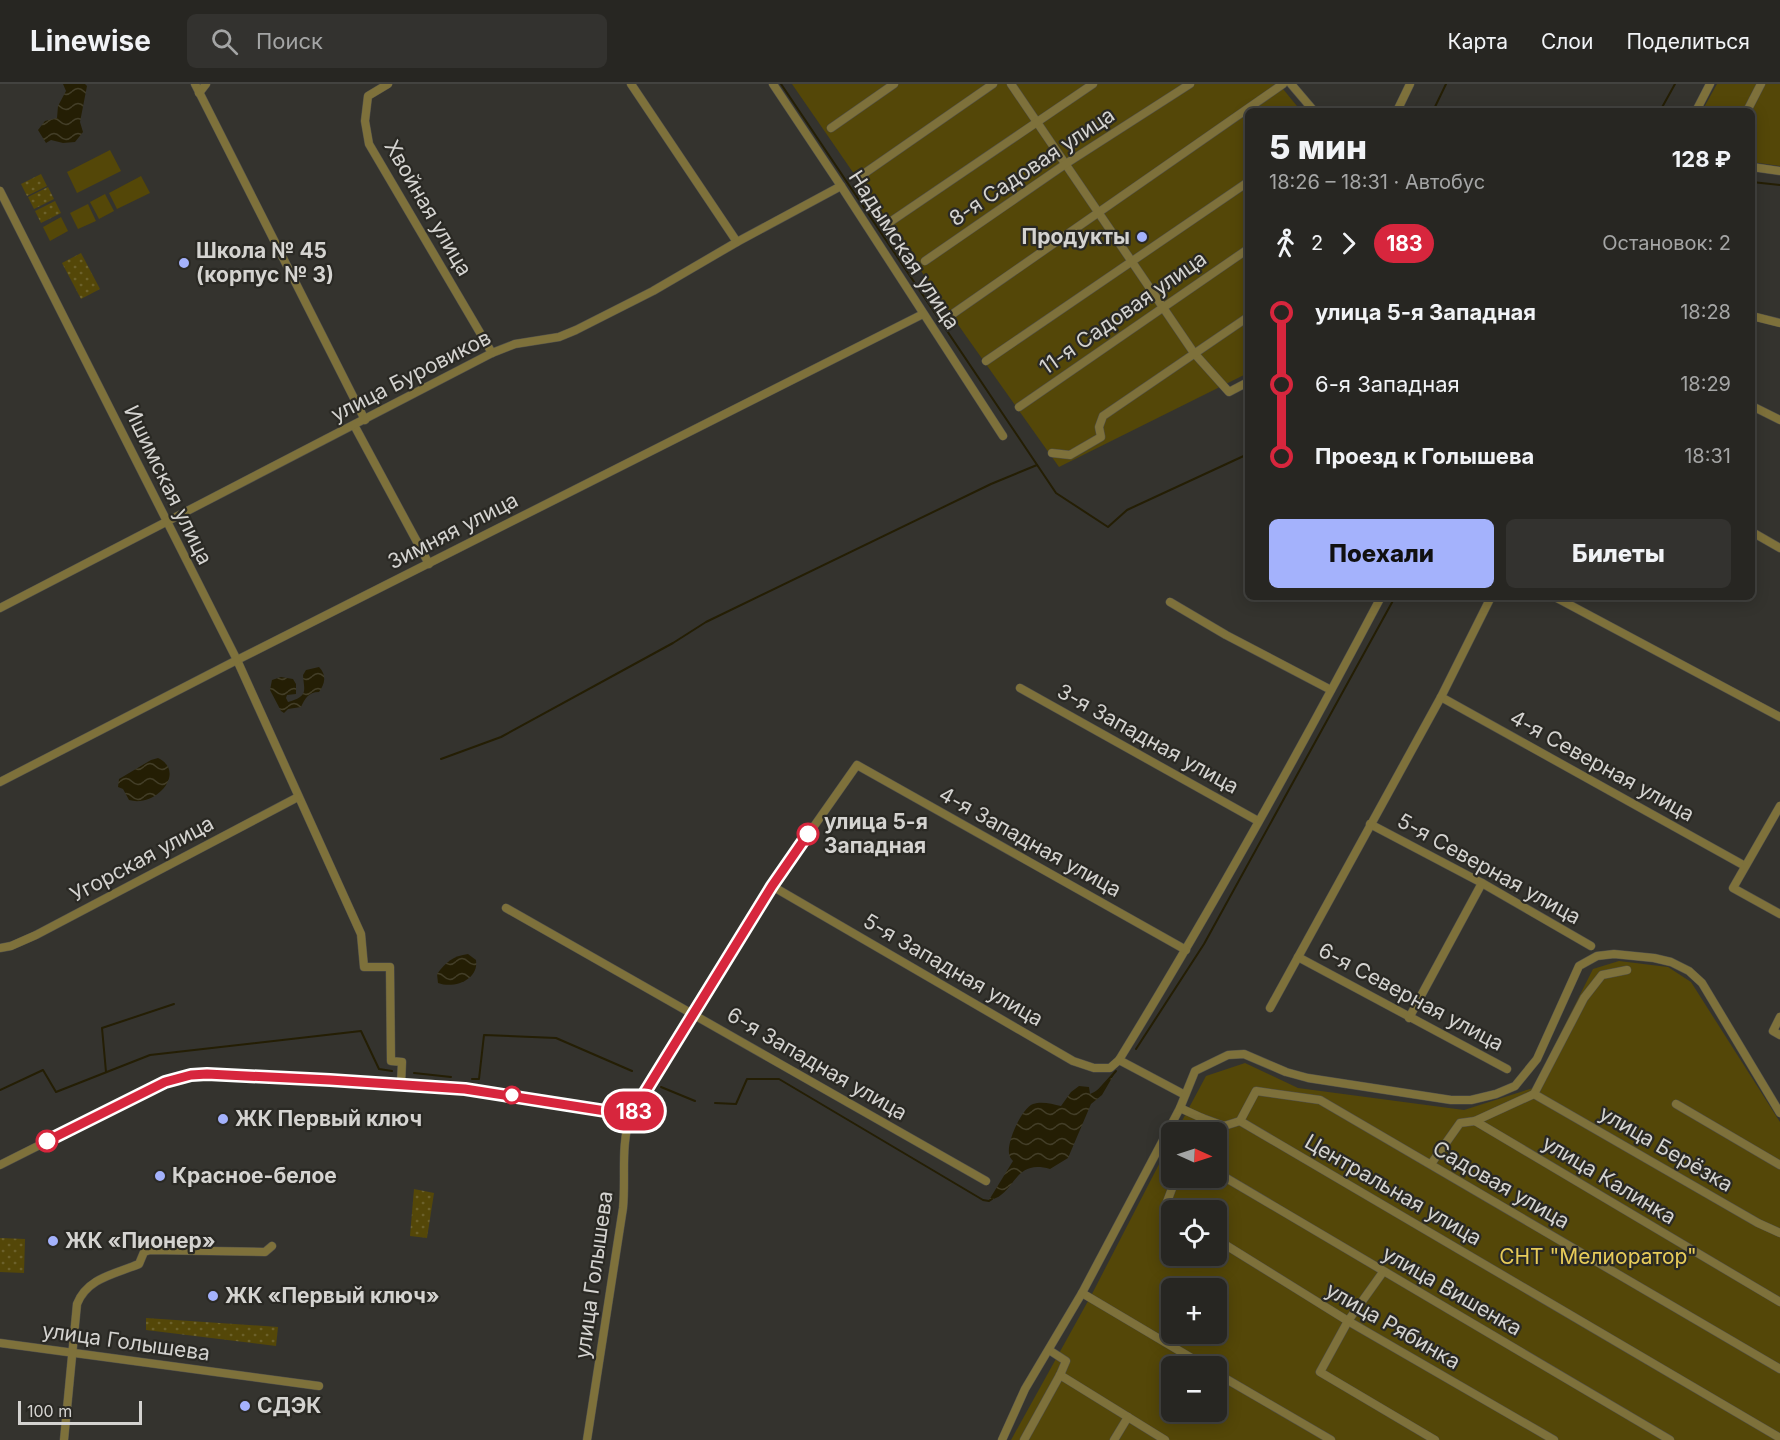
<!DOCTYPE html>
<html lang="ru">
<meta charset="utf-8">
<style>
body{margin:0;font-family:Inter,sans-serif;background:#33322f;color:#f1f3f6;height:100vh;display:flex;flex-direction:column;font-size:22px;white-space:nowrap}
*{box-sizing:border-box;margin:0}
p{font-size:20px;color:#a4a5a5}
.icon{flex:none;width:33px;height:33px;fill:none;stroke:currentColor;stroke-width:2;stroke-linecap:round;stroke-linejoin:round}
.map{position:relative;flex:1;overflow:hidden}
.drawer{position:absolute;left:1245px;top:24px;width:510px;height:492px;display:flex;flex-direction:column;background:#272622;border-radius:9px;box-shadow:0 3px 15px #0003,0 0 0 2px #434340}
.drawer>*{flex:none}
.badge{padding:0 12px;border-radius:20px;font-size:21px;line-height:39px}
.needle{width:39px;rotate:93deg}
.buttons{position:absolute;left:1161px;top:1038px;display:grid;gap:12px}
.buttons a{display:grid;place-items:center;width:66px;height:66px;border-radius:9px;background:#272622;box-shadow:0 3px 15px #0003,0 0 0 2px #434340;font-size:30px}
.scale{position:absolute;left:18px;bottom:15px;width:124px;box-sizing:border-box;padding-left:6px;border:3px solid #d4d3d0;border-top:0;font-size:16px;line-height:21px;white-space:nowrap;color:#d4d3d0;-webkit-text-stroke:4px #2a2924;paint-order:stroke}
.map>.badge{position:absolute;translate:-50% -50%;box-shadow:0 0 0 3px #fff}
.legs{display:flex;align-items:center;gap:9px;height:66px;padding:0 24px;font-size:20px}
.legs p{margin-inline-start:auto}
.summary{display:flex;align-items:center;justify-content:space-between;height:102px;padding:0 24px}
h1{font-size:33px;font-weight:800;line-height:45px}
.cta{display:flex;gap:12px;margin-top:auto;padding:12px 24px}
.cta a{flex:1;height:69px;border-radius:9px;background:#a4b2fc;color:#111;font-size:24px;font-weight:800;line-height:69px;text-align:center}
.cta a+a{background:#33322f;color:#f1f3f6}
ul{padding:0 24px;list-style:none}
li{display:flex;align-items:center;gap:21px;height:72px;font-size:22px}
li i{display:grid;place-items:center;width:9px;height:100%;margin:0 8px;background:currentColor}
li i::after{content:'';width:15px;height:15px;margin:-8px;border:4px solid;border-radius:50%;background:#272622}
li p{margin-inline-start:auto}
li:first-child i{background:linear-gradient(#0000 50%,currentColor 0)}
li:last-child i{background:linear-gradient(currentColor 50%,#0000 0)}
header{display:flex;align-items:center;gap:36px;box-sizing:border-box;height:84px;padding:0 30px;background:#272622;border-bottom:2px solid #434340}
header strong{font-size:28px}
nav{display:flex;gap:33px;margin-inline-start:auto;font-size:21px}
.search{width:420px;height:54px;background:#33322f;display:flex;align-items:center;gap:15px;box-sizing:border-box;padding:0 21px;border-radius:9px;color:#a4a5a5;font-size:22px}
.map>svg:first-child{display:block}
.park{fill:url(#park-dots)}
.garden{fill:#544708;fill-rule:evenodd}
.water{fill:url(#water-waves)}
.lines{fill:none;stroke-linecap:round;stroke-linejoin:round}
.stream{stroke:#241e04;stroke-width:2}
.minor-casing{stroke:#51504b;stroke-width:9}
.minor{stroke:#7e713b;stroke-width:8}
.line-1-casing{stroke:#fff;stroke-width:14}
.line-1{stroke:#d7263d;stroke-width:9}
.poi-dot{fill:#a4b2fc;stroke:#2a2924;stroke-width:2}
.stop-1-dot{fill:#fff;stroke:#d7263d;stroke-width:3}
.labels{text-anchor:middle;stroke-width:4.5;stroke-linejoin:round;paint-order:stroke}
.street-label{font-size:21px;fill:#d4d3d0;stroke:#2a2924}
.poi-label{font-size:21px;font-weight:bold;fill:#d4d3d0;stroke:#2a2924;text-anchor:start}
.stop-label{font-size:21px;font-weight:bold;fill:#d4d3d0;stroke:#2a2924;text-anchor:start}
.park-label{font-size:21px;fill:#e7cb59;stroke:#2a2924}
</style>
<header>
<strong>Linewise</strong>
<div class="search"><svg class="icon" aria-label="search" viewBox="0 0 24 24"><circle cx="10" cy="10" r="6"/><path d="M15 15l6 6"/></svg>Поиск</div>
<nav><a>Карта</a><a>Слои</a><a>Поделиться</a></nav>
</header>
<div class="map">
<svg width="1780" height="1356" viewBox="0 0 1780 1356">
<defs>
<pattern id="park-dots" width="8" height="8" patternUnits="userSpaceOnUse" patternTransform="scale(1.5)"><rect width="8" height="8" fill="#544708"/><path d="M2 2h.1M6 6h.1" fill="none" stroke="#6c612b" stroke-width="1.8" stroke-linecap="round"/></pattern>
<pattern id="water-waves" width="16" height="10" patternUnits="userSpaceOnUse" patternTransform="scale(1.5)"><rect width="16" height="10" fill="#241e04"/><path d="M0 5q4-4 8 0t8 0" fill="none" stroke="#433e28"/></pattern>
</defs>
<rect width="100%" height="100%" fill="#34332e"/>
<g class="park">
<polygon points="41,90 47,102 27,112 21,100"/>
<polygon points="48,103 54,115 34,125 28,113"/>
<polygon points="55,117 61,129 41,139 35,127"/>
<polygon points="81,169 100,205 81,215 62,179"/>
<polygon points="414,1105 434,1109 427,1154 410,1152"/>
<polygon points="0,1154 25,1155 24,1189 0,1188"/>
<polygon points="146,1234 278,1243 276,1262 146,1246"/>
</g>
<g class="garden">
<polygon points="792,0 1279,0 1301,27 1248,27 1248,289 1059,383 966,252"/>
<polygon points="1717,0 1780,0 1780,82 1752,78 1752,27 1702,27"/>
<polygon points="110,66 121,87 77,109 67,88"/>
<polygon points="141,92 150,109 117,125 109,109"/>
<polygon points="105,110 114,127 99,135 90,118"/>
<polygon points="88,120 96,137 78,145 70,129"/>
<polygon points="61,133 68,147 50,157 43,143"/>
<path d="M1619 877 1668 883 1691 898 1780 1038V1356H1011L1093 1208 1171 1057 1172 1094H1216V1048H1176L1206 992 1245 979 1298 1004 1464 1026 1533 1004 1593 885ZM1172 1126H1216V1172H1172ZM1172 1204H1216V1250H1172ZM1172 1282H1216V1328H1172Z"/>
</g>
<g class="water">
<polygon points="63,0 85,0 87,2 80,38 83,48 75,58 63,59 51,56 46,59 38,46 45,37 57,34 58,22 66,7"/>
<path d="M319 583C327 591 325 600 319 608 308 608 305 615 301 623L288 625 284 629 281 627 270 606 272 596 281 593 293 595 296 600V610L287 611 286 614 288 618C309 612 304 607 303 591L306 586Z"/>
<path d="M158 674C187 688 156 724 129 716L123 705 118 703 119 695 151 676Z"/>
<path d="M468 870 476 876C479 896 454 905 438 899L437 890C446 878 453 872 468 870Z"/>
<path d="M1116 987 1102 1011 1091 1020 1068 1074 1050 1085C1012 1074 1016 1112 989 1116L1013 1077C1011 1075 1009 1072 1009 1069 1007 1057 1022 1024 1033 1020 1042 1017 1052 1020 1061 1022L1071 1008 1079 1002 1089 1003 1090 1010C1102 1005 1108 996 1116 987Z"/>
</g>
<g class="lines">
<g class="stream">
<polyline points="781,0 1056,409 1108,443 1127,426 1248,370"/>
<polyline points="1433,27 1446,0"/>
<polyline points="1660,27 1675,0"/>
<polyline points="1752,98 1780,101"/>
<polyline points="441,675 501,653 673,559 706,538 991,400 1037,381"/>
<polyline points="1136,965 1204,860 1395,513"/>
<polyline points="106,988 102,944 174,920"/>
<polyline points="414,989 451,993"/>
<polyline points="472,995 479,995 484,951 556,954 632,987"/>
<polyline points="661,1003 695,1017"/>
<polyline points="0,1006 43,986 56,1008 150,971 361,947 379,985 392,987"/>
<polyline points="1098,1007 1116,987"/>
<polyline points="715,1019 736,1020 747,995 779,995 983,1116 989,1117 992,1115"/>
</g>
<defs>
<g id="minor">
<polyline points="195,0 365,336"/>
<polyline points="388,0 368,12 365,37 369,60 492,269"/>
<polyline points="631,0 737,158"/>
<polyline points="773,0 841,102 1003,352"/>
<polyline points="1011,0 1194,269 1229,308 1248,298"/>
<polyline points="1291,0 1314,27"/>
<polyline points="199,9 206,0"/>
<polyline points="1397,27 1410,0"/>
<polyline points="1696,27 1710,0"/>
<polyline points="1747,27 1761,0"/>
<polyline points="831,44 894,0"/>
<polyline points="1752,83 1780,87"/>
<polyline points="862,91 993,0"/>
<polyline points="0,107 237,576 361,850 364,883 390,883 391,977 402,978 401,1000"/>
<polyline points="890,138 1093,0"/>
<polyline points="925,177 1067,79 1190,0"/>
<polyline points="954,229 1283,0"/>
<polyline points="1752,232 1780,239"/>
<polyline points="986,277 1248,98"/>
<polyline points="1752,322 1780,336"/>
<polyline points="1019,323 1248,165"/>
<polyline points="354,341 429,480"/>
<polyline points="1052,369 1070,371 1101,353 1099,343 1103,332 1248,233"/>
<polyline points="1752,448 1780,464"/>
<polyline points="1555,513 1780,633"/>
<polyline points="1170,518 1226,551 1331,606"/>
<polyline points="0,524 492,269 515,260 559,253 576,246 653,207 737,158 841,102"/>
<polyline points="1020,604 1258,737"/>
<polyline points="1441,613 1745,782"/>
<polyline points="0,698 237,576 923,230"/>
<polyline points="1780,722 1733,804 1780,830"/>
<polyline points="1370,740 1482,799 1591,862"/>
<path d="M772 802 1073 977 1094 984H1110L1119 976C1212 825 1298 670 1381 513"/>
<polyline points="506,824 986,1097"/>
<polyline points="0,864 11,862 36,851 298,713"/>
<polyline points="1298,873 1507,985"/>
<polyline points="1270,924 1441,613 1491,513"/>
<polyline points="1780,933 1773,947 1780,951"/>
<polyline points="1409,934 1482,799"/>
<polyline points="1119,976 1185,1011"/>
<polyline points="1534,1010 1584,914 1602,891 1627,886"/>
<polyline points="1676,1020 1780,1081"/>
<polyline points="1180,1024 1202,1034 1195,1048"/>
<polyline points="1202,1034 1224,1042 1240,1037 1780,1354"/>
<polyline points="1240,1037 1256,1007 1320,1016 1780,1285"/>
<polyline points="1475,1037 1534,1010 1758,1139 1780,1149"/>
<polyline points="1431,1080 1460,1039 1475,1037 1780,1218"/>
<polyline points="0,1081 165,998 191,991 222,990 465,1005 631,1031"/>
<polyline points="1216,1088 1670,1356"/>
<polyline points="1172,1127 1165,1123 1176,1094"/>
<polyline points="1216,1155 1348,1237 1554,1356"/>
<polyline points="1383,1188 1348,1237 1320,1288 1435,1356"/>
<polyline points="1082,1209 1205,1282"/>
<polyline points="0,1259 319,1302"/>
<polyline points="1049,1266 1066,1277 1060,1291 1165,1356"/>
<polyline points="1216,1289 1331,1356"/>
<path d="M64 1356 77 1220C87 1194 115 1190 139 1180L144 1168 150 1166 265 1168 272 1162"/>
<path d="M587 1356 623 1124C626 1093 620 1060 631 1031L772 802 857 681 1186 866"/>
<polyline points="1002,1356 1025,1305 1082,1209 1180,1024 1195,987 1228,971 1244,970 1286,988 1308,994 1451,1016 1471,1016 1496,1010 1515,1002 1537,975 1579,882 1597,872 1614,870 1654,874 1671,878 1689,887 1702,899 1780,1029"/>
<polyline points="1024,1356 1060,1291"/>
<polyline points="1114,1356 1128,1333"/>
</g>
</defs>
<use href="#minor" class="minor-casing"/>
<use href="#minor" class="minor"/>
</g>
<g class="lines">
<defs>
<polyline id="line-1" points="47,1057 165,998 191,991 207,990 330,996 465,1005 631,1031 772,802 808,750"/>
</defs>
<use href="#line-1" class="line-1-casing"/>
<use href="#line-1" class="line-1"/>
</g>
<g class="poi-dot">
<circle cx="1142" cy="153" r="6"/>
<circle cx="184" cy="179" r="6"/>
<circle cx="223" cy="1035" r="6"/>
<circle cx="160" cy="1092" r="6"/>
<circle cx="53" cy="1157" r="6"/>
<circle cx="213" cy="1212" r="6"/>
<circle cx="245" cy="1322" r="6"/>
</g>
<g class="stop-1-dot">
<circle cx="808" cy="750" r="10"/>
<circle cx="512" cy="1011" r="8"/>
<circle cx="47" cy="1057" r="10"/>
</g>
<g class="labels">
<g class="street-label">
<text transform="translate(1032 83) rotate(-34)" y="7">8-я Садовая улица</text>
<text transform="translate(428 124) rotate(60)" y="7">Хвойная улица</text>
<text transform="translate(904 166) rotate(57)" y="7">Надымская улица</text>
<text transform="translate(1123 229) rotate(-35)" y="7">11-я Садовая улица</text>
<text transform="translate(411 292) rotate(-27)" y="7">улица Буровиков</text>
<text transform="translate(168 401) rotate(64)" y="7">Ишимская улица</text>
<text transform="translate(453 447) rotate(-27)" y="7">Зимняя улица</text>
<text transform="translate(1148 655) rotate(29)" y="7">3-я Западная улица</text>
<text transform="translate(1602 682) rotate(29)" y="7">4-я Северная улица</text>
<text transform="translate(1030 758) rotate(29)" y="7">4-я Западная улица</text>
<text transform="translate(142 775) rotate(-28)" y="7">Угорская улица</text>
<text transform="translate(1489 785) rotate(29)" y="7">5-я Северная улица</text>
<text transform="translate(953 886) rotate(30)" y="7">5-я Западная улица</text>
<text transform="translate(1411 913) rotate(28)" y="7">6-я Северная улица</text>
<text transform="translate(817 980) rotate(30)" y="7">6-я Западная улица</text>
<text transform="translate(1666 1065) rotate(30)" y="7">улица Берёзка</text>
<text transform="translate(1609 1096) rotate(31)" y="7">улица Калинка</text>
<text transform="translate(1501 1101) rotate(30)" y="7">Садовая улица</text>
<text transform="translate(1393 1106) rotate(30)" y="7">Центральная улица</text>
<text transform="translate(594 1191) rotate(-82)" y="7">улица Голышева</text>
<text transform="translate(1452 1207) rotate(30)" y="7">улица Вишенка</text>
<text transform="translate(1393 1242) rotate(30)" y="7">улица Рябинка</text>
<text transform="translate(126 1258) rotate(8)" y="7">улица Голышева</text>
</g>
<g class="poi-label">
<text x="1130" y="160" text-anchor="end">Продукты</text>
<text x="196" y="174">Школа № 45<tspan x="196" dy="24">(корпус № 3)</tspan></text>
<text x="235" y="1042">ЖК Первый ключ</text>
<text x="172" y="1099">Красное-белое</text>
<text x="65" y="1164">ЖК «Пионер»</text>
<text x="225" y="1219">ЖК «Первый ключ»</text>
<text x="257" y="1329">СДЭК</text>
</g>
<g class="stop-label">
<text x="824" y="745">улица 5-я<tspan x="824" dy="24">Западная</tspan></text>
</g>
<g class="park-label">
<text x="1598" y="1180">СНТ "Мелиоратор"</text>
</g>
</g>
</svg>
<div class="buttons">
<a><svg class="needle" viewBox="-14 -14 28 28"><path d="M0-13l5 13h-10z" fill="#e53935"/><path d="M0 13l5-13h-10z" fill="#a4a5a5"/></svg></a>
<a><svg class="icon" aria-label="locate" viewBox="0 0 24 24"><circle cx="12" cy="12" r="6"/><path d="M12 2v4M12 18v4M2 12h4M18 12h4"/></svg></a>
<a>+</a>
<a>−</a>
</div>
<div class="scale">100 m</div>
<b class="badge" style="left:634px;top:1027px;background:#d7263d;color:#fff">183</b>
<section class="drawer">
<div class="summary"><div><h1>5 мин</h1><p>18:26 – 18:31 · Автобус</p></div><b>128 ₽</b></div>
<div class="legs"><svg class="icon" aria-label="walk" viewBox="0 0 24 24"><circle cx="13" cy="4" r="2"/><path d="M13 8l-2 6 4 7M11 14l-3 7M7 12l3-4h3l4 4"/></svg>2<svg class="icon" aria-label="forward" viewBox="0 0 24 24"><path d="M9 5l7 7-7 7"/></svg><b class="badge" style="background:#d7263d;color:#fff">183</b><p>Остановок: 2</p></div>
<ul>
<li><i style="color:#d7263d"></i><b>улица 5-я Западная</b><p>18:28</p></li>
<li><i style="color:#d7263d"></i><span>6-я Западная</span><p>18:29</p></li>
<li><i style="color:#d7263d"></i><b>Проезд к Голышева</b><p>18:31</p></li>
</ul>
<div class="cta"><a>Поехали</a><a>Билеты</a></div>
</section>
</div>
